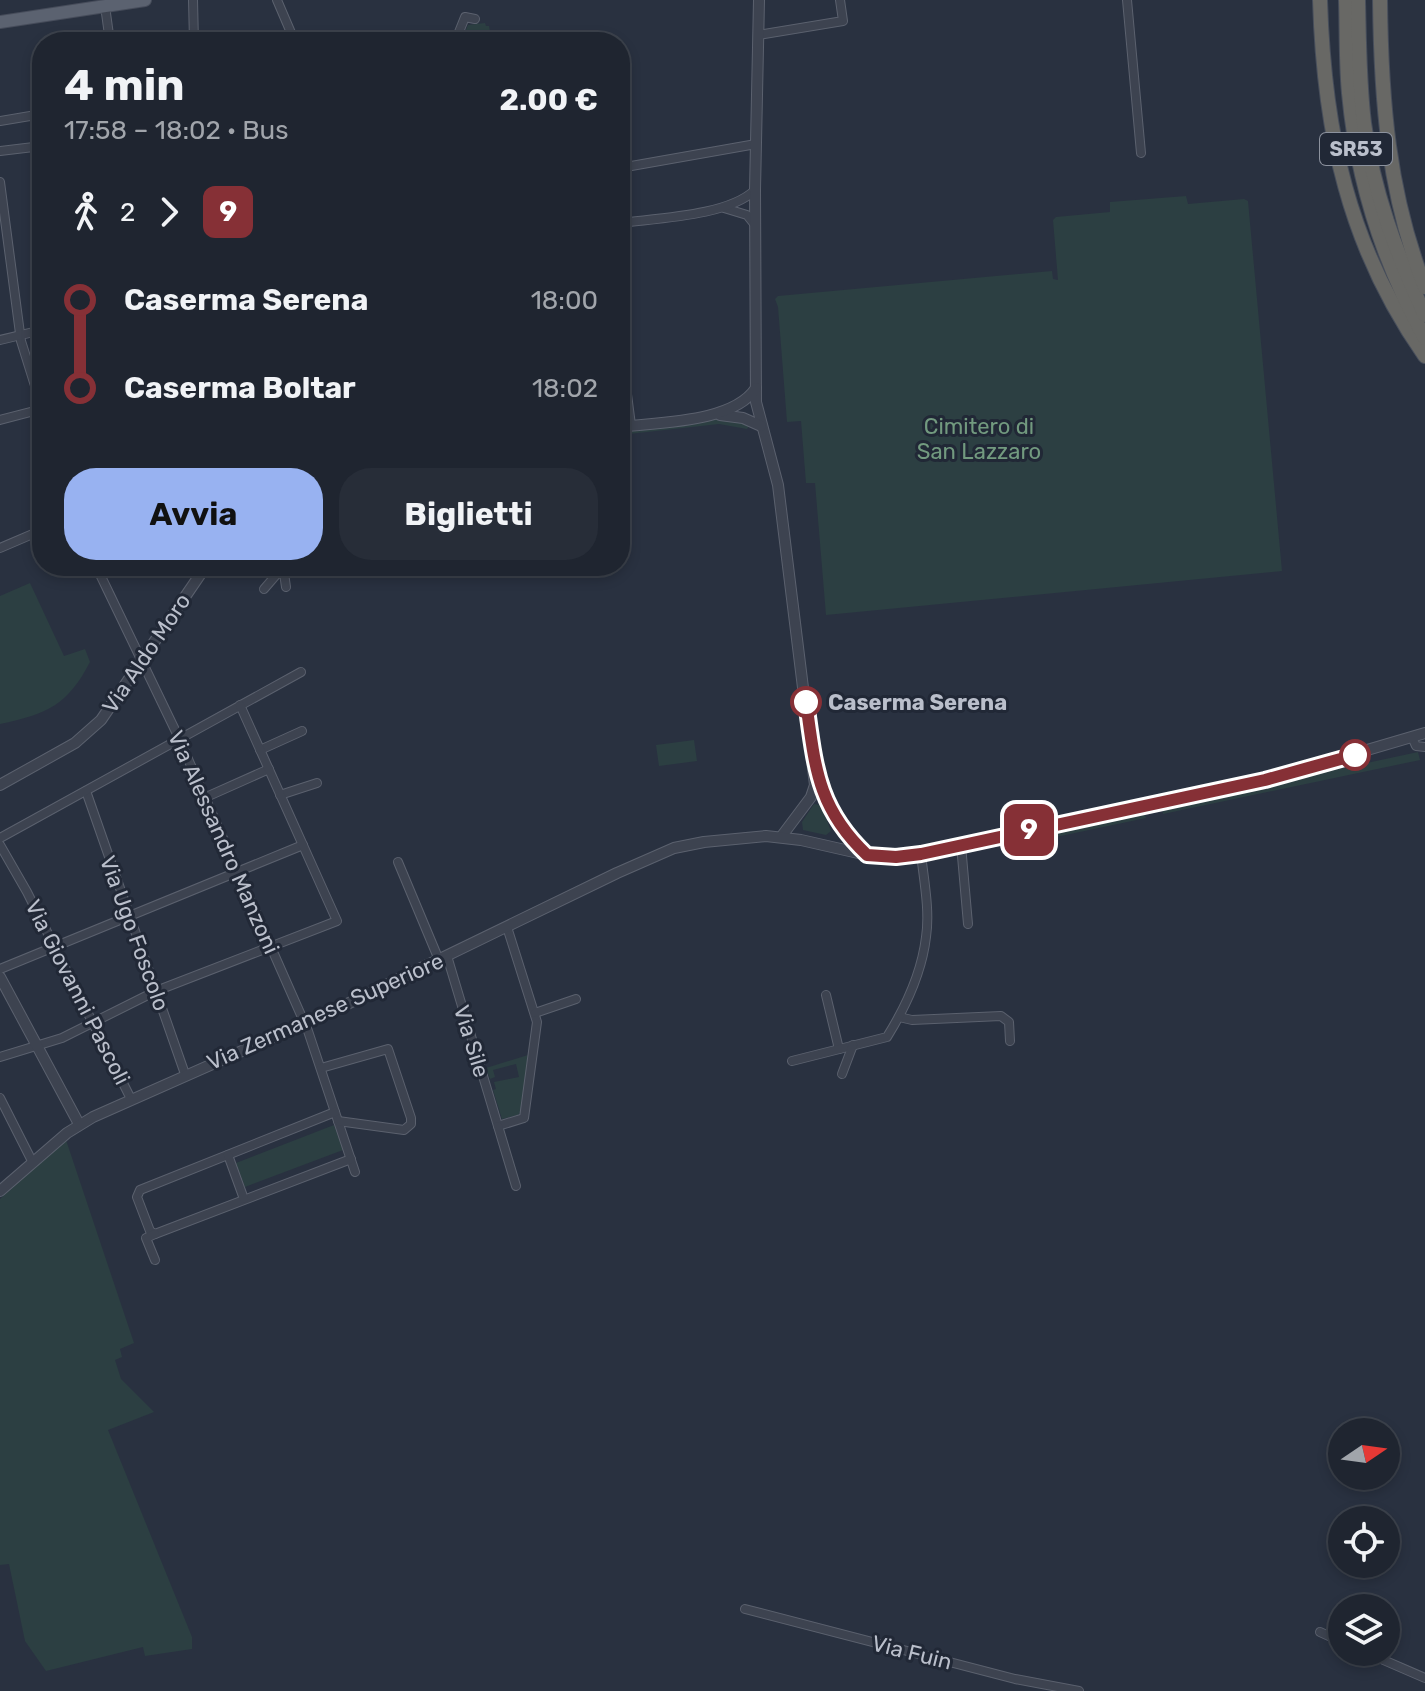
<!DOCTYPE html>
<html lang="it">
<meta charset="utf-8">
<style>
body{margin:0;font-family:Rubik,sans-serif;background:#272d38;color:#f1f3f6;height:100vh;display:flex;flex-direction:column;font-size:30px;white-space:nowrap}
*{box-sizing:border-box;margin:0}
p{font-size:26px;color:#a1a5ab}
.icon{flex:none;width:44px;height:44px;fill:none;stroke:currentColor;stroke-width:2;stroke-linecap:round;stroke-linejoin:round}
.map{position:relative;flex:1;overflow:hidden}
.panel{position:absolute;left:32px;top:32px;width:598px;height:544px;display:flex;flex-direction:column;background:#1f2530;border-radius:32px;box-shadow:0 4px 12px #0003,0 0 0 2px #3c424c}
.panel>*{flex:none}
.badge{padding:0 16px;border-radius:12px;font-size:28px;line-height:52px}
.needle{width:52px;rotate:77deg}
.fabs{position:absolute;left:1328px;top:1418px;display:grid;gap:16px}
.fabs a{display:grid;place-items:center;width:72px;height:72px;border-radius:50%;background:#1f2530;box-shadow:0 4px 12px #0003,0 0 0 2px #3c424c;font-size:40px}
.map>.badge{position:absolute;translate:-50% -50%;box-shadow:0 0 0 4px #fff}
.legs{display:flex;align-items:center;gap:12px;height:88px;padding:0 32px;font-size:26px}
.legs p{margin-inline-start:auto}
.overview{display:flex;align-items:center;justify-content:space-between;height:136px;padding:0 32px}
h1{font-size:44px;font-weight:700;line-height:60px}
.primary-button{display:flex;gap:16px;margin-top:auto;padding:16px 32px}
.primary-button a{flex:1;height:92px;border-radius:32px;background:#98b2f1;color:#111;font-size:32px;font-weight:700;line-height:92px;text-align:center}
.primary-button a+a{background:#272d38;color:#f1f3f6}
ul{padding:0 32px;list-style:none}
li{display:flex;align-items:center;gap:28px;height:88px;font-size:30px}
li i{display:grid;place-items:center;width:12px;height:100%;margin:0 10px;background:currentColor}
li i::after{content:'';width:20px;height:20px;margin:-10px;border:6px solid;border-radius:50%;background:#1f2530}
li p{margin-inline-start:auto}
li:first-child i{background:linear-gradient(#0000 50%,currentColor 0)}
li:last-child i{background:linear-gradient(currentColor 50%,#0000 0)}
.map>svg:first-child{display:block}
.green{fill:#2c3f42}
.lines{fill:none;stroke-linecap:round;stroke-linejoin:round}
.minor-casing{stroke:#5b616e;stroke-width:10}
.tertiary-casing{stroke:#5b616e;stroke-width:12}
.primary-casing{stroke:#464c5a;stroke-width:14}
.trunk-casing{stroke:#474e5b;stroke-width:16}
.minor{stroke:#3d4350;stroke-width:8}
.tertiary{stroke:#3d4350;stroke-width:10}
.primary{stroke:#5b6270;stroke-width:12}
.trunk{stroke:#686865;stroke-width:14}
.line-1-casing{stroke:#fff;stroke-width:18}
.line-1{stroke:#863036;stroke-width:12}
.stop-1-dot{fill:#fff;stroke:#863036;stroke-width:4}
.labels{text-anchor:middle;stroke-width:6;stroke-linejoin:round;paint-order:stroke}
.shield{fill:#212836;stroke:#8c929e;stroke-width:2}
.shield-label{font-size:20px;font-weight:bold;fill:#babfcb}
.park-label{font-size:22px;fill:#729a7f;stroke:#212836}
.street-label{font-size:22px;fill:#babfcb;stroke:#212836}
.stop-label{font-size:22px;font-weight:bold;fill:#babfcb;stroke:#212836;text-anchor:start}
</style>
<div class="map">
<svg width="1425" height="1691" viewBox="0 0 1425 1691">
<rect width="100%" height="100%" fill="#293140"/>
<g class="green">
<polygon points="485,23 486,26 489,26 492,42 461,42 468,25"/>
<polygon points="1186,196 1188,204 1244,199 1248,201 1282,571 826,615 815,483 806,483 801,421 787,422 778,307 775,299 778,296 1052,271 1053,279 1058,280 1053,220 1056,217 1110,212 1110,202"/>
<polygon points="717,418 751,422 747,429 719,424 620,435 620,431"/>
<path d="M30 583 64 656 85 649 90 662C67 706 47 714 0 724V596Z"/>
<polygon points="694,740 697,761 659,766 656,745"/>
<polygon points="1418,752 1420,760 1163,814 1162,807"/>
<polygon points="814,804 821,805 831,831 826,835 803,830 802,822"/>
<polygon points="1144,811 1146,818 1051,838 1053,830"/>
<polygon points="528,1055 521,1111 518,1115 502,1119 493,1090 496,1089 494,1082 519,1077 516,1064 493,1070 495,1077 490,1079 486,1068"/>
<polygon points="334,1125 343,1150 245,1187 236,1163"/>
<polygon points="66,1140 134,1343 120,1349 122,1357 115,1360 121,1379 154,1412 108,1430 192,1637 192,1649 145,1656 143,1647 46,1671 25,1641 9,1564 0,1565 0,1199"/>
</g>
<g class="lines">
<defs>
<g id="minor">
<polyline points="193,0 194,42"/>
<polyline points="277,0 295,42"/>
<polyline points="1127,0 1141,153"/>
<polyline points="105,6 110,42"/>
<polyline points="758,35 843,21 840,0"/>
<polyline points="455,42 465,17 475,19"/>
<polyline points="0,121 42,114"/>
<polyline points="0,151 42,146"/>
<polyline points="620,168 756,144"/>
<polyline points="0,182 21,341 42,408"/>
<polyline points="724,208 747,215 755,225"/>
<path d="M620 223C658 218 728 216 755 190"/>
<polyline points="0,340 42,330"/>
<polyline points="620,341 631,425"/>
<polyline points="0,420 42,409"/>
<polyline points="0,548 42,530"/>
<polyline points="96,566 177,734 308,1031 355,1172"/>
<polyline points="283,566 286,587"/>
<polyline points="264,589 283,567"/>
<polyline points="1412,737 1416,746 1425,747"/>
<polyline points="260,750 302,731"/>
<polyline points="86,791 185,1074"/>
<polyline points="280,795 317,783"/>
<polyline points="204,798 269,769"/>
<polyline points="0,838 301,672"/>
<polyline points="0,845 27,892 131,1099"/>
<polyline points="961,845 968,924"/>
<polyline points="398,862 439,960"/>
<polyline points="447,956 498,1126 524,1118 537,1022 507,927"/>
<polyline points="0,969 303,845"/>
<polyline points="826,995 839,1049"/>
<polyline points="535,1013 576,999"/>
<polyline points="899,1017 912,1020 1001,1016 1009,1022 1010,1041"/>
<polyline points="0,1057 62,1038 156,991 337,921 240,705"/>
<path d="M792 1061 887 1037C905 1008 922 971 926 937 930 911 924 881 921 854"/>
<polyline points="321,1068 388,1049 411,1118 411,1124 404,1130 338,1121"/>
<polyline points="842,1074 853,1045"/>
<polyline points="0,1098 33,1163"/>
<polyline points="335,1112 140,1190 137,1197 150,1231 155,1234 351,1159"/>
<polyline points="498,1126 516,1186"/>
<polyline points="228,1155 244,1199"/>
<polyline points="155,1260 146,1238 155,1234"/>
<polyline points="745,1609 1015,1679 1079,1691"/>
<polyline points="1320,1632 1342,1642"/>
<polyline points="1365,1652 1425,1678"/>
</g>
<g id="tertiary">
<polyline points="759,0 755,190 756,402 778,485 815,785 811,797 781,837"/>
<polyline points="720,415 743,418 761,426"/>
<path d="M620 427C659 422 733 423 756 388"/>
<polyline points="819,781 831,810 866,854"/>
<polyline points="0,785 75,743 101,720 206,566"/>
<polyline points="0,977 79,1124"/>
<polyline points="0,1191 67,1133 93,1117 341,1007 617,873 674,848 704,842 766,836 801,840 867,855 912,856 1265,780 1425,733"/>
</g>
<polyline id="primary" points="0,22 145,0"/>
<g id="trunk">
<path d="M1320 0C1324 132 1348 246 1425 356"/>
<path d="M1346 0C1347 31 1346 62 1349 93 1357 180 1383 262 1425 338"/>
<path d="M1358 0C1359 41 1359 82 1364 123 1373 191 1396 253 1425 315"/>
<path d="M1380 0C1381 99 1388 194 1425 287"/>
</g>
</defs>
<use href="#minor" class="minor-casing"/>
<use href="#tertiary" class="tertiary-casing"/>
<use href="#primary" class="primary-casing"/>
<use href="#trunk" class="trunk-casing"/>
<use href="#minor" class="minor"/>
<use href="#tertiary" class="tertiary"/>
<use href="#primary" class="primary"/>
<use href="#trunk" class="trunk"/>
</g>
<g class="lines">
<defs>
<path id="line-1" d="M806 702C815 766 817 808 867 855L896 857 921 854 1265 780 1355 755"/>
</defs>
<use href="#line-1" class="line-1-casing"/>
<use href="#line-1" class="line-1"/>
</g>
<g class="stop-1-dot">
<circle cx="806" cy="702" r="14"/>
<circle cx="1355" cy="755" r="14"/>
</g>
<g class="labels">
<rect class="shield" x="1320" y="133" width="72" height="32" rx="6"/>
<g class="shield-label">
<text x="1356" y="156">SR53</text>
</g>
<g class="park-label">
<text x="979" y="434">Cimitero di<tspan x="979" dy="25">San Lazzaro</tspan></text>
</g>
<g class="street-label">
<text transform="translate(146 653) rotate(-56)" y="8">Via Aldo Moro</text>
<text transform="translate(224 842) rotate(66)" y="8">Via Alessandro Manzoni</text>
<text transform="translate(135 933) rotate(70)" y="8">Via Ugo Foscolo</text>
<text transform="translate(78 992) rotate(63)" y="8">Via Giovanni Pascoli</text>
<text transform="translate(325 1011) rotate(-24)" y="8">Via Zermanese Superiore</text>
<text transform="translate(472 1041) rotate(73)" y="8">Via Sile</text>
<text transform="translate(912 1652) rotate(14)" y="8">Via Fuin</text>
</g>
<g class="stop-label">
<text x="828" y="710">Caserma Serena</text>
</g>
</g>
</svg>
<div class="fabs">
<a><svg class="needle" viewBox="-14 -14 28 28"><path d="M0-13l5 13h-10z" fill="#e53935"/><path d="M0 13l5-13h-10z" fill="#a1a5ab"/></svg></a>
<a><svg class="icon" aria-label="locate" viewBox="0 0 24 24"><circle cx="12" cy="12" r="6"/><path d="M12 2v4M12 18v4M2 12h4M18 12h4"/></svg></a>
<a><svg class="icon" aria-label="layers" viewBox="0 0 24 24"><path d="M12 4l9 5-9 5-9-5zM3 14l9 5 9-5"/></svg></a>
</div>
<b class="badge" style="left:1029px;top:830px;background:#863036;color:#fff">9</b>
<section class="panel">
<div class="overview"><div><h1>4 min</h1><p>17:58 – 18:02 · Bus</p></div><b>2.00 €</b></div>
<div class="legs"><svg class="icon" aria-label="walk" viewBox="0 0 24 24"><circle cx="13" cy="4" r="2"/><path d="M13 8l-2 6 4 7M11 14l-3 7M7 12l3-4h3l4 4"/></svg>2<svg class="icon" aria-label="forward" viewBox="0 0 24 24"><path d="M9 5l7 7-7 7"/></svg><b class="badge" style="background:#863036;color:#fff">9</b></div>
<ul>
<li><i style="color:#863036"></i><b>Caserma Serena</b><p>18:00</p></li>
<li><i style="color:#863036"></i><b>Caserma Boltar</b><p>18:02</p></li>
</ul>
<div class="primary-button"><a>Avvia</a><a>Biglietti</a></div>
</section>
</div>
